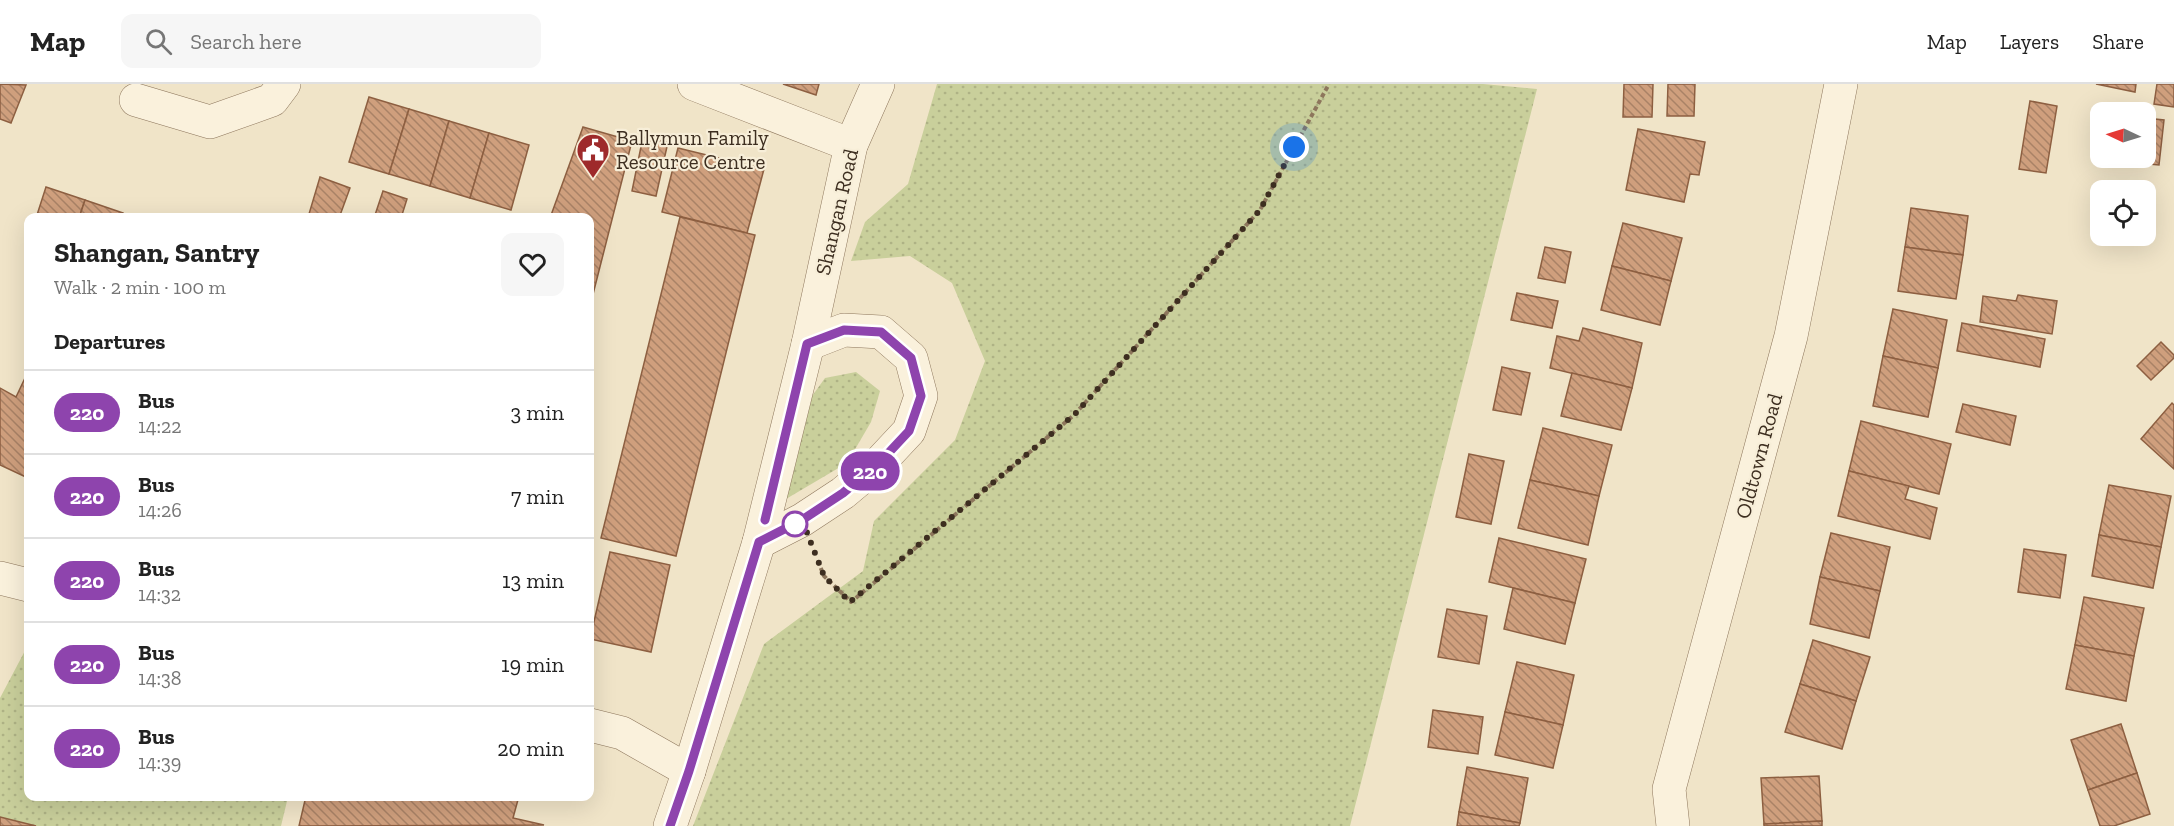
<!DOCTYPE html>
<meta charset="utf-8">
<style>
body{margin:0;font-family:"Zilla Slab",serif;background:#f6f6f6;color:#222;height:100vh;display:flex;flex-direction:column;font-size:22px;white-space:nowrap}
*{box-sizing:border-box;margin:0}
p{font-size:20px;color:#767676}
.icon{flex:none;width:33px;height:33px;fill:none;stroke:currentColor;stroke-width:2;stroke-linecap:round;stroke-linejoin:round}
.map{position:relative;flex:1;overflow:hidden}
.sheet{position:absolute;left:24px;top:129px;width:570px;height:588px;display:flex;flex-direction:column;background:#fff;border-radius:12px;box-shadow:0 6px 24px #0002}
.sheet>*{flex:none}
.badge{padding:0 12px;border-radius:20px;font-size:21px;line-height:39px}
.needle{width:39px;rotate:274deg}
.controls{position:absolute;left:2090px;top:18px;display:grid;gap:12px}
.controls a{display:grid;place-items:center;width:66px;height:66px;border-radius:12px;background:#fff;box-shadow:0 6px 24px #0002;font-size:30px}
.you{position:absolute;width:30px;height:30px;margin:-15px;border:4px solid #fff;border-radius:50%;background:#1a73e8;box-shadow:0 0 0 9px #1a73e833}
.map>.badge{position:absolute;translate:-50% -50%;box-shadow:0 0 0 3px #fff}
h2{padding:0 30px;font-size:22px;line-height:54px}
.round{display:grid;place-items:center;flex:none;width:63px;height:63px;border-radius:12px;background:#f6f6f6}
.summary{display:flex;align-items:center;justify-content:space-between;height:102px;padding:0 30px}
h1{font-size:28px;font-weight:700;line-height:45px}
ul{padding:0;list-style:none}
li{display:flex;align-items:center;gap:18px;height:84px;padding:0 30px;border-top:2px solid #e0e0e0}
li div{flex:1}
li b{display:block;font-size:22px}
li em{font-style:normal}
li .badge{min-width:66px;font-weight:700;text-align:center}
header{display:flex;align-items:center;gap:36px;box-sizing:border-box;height:84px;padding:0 30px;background:#fff;border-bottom:2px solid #e0e0e0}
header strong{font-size:28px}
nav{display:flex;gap:33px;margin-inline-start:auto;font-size:21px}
.search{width:420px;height:54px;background:#f6f6f6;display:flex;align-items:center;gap:15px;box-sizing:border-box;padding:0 21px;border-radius:12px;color:#767676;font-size:22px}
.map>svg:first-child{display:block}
.grass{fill:url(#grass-dots)}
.building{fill:url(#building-back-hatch);stroke:#8d5f41;stroke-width:1.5}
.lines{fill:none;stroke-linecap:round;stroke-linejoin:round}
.minor-casing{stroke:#8d765c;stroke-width:34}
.path{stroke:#8d765c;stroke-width:4;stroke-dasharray:4.5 3;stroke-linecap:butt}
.minor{stroke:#faf1dc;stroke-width:33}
.line-casing{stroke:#fff;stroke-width:14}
.line{stroke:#8e44ad;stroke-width:9}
.walk{stroke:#3d2e20;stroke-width:6;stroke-dasharray:0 10.8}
.stop-dot{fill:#fff;stroke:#8e44ad;stroke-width:3}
.labels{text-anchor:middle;stroke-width:4.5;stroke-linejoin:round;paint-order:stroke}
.poi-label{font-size:21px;fill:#3d2e20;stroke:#f7eed8;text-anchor:start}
.street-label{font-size:21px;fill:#3d2e20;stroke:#f7eed8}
</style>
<header>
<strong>Map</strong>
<div class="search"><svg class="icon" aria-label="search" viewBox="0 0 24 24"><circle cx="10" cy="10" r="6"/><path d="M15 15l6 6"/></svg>Search here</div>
<nav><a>Map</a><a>Layers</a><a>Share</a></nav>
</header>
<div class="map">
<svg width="2174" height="742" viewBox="0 0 2174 742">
<defs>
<pattern id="grass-dots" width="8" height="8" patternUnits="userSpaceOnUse" patternTransform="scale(1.5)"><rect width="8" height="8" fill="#c9cf9b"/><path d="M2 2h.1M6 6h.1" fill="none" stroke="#aeb285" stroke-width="1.8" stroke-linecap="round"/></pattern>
<pattern id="building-back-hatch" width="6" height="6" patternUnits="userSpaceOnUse" patternTransform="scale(1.5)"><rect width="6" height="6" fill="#cf9f7d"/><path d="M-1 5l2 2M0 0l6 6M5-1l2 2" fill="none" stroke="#a98266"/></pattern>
</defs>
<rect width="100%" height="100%" fill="#f0e4c8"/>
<g class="grass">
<polygon points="937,0 1483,0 1537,5 1350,742 693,742 764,560 863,487 874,437 955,356 985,277 952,199 910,172 851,177 865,138 908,100"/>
<polygon points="856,288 880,307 871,338 847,379 786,415 797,333 825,294"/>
<polygon points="28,561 28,712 288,713 281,742 0,742 0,614"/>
</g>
<g class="building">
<polygon points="0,0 26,1 11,39 0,35"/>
<polygon points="783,0 819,0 816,11"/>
<polygon points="1624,0 1653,0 1652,33 1623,33"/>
<polygon points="1668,0 1695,0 1694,32 1667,32"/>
<polygon points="2096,0 2136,0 2135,8"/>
<polygon points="2157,0 2174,0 2174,23 2154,20"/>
<polygon points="369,13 409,25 389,90 349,78"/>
<polygon points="2030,17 2057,22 2046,89 2019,85"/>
<polygon points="409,25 449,37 430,102 389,90"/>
<polygon points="2145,34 2164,36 2159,81 2138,79 2139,74 2145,74"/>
<polygon points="449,37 489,49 470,114 430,102"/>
<polygon points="583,43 632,57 590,222 590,134 550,134"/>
<polygon points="1638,45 1705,58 1699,91 1690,90 1684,118 1626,106"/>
<polygon points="489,49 529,61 511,126 470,114"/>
<polygon points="643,53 668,58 656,112 632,107"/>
<polygon points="678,64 764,85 747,149 662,128"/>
<polygon points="2114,74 2139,74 2138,79 2114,76"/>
<polygon points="320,93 350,104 339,134 319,134 309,130"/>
<polygon points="46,103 85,116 79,134 36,134"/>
<polygon points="383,107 407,115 401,134 374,134"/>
<polygon points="85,116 123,129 121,134 79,134"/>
<polygon points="1911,124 1968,132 1963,171 1905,163"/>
<polygon points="680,133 755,151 676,472 601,454"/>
<polygon points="1623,139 1682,154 1671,197 1612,182"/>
<polygon points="1545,163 1571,168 1565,199 1538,194"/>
<polygon points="1905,163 1963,171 1956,215 1898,207"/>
<polygon points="1612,182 1671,197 1660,241 1601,226"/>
<polygon points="1517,209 1558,217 1552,244 1511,236"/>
<polygon points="2018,211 2057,217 2052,250 1980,238 1983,212 2016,217"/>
<polygon points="1893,225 1947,236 1938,284 1883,272"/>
<polygon points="1962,239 2045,255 2040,283 1957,267"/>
<polygon points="1583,244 1642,259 1632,304 1550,284 1557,252 1579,257"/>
<polygon points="2161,258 2174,271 2174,274 2151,296 2137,282"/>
<polygon points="1883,272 1938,284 1928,333 1873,322"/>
<polygon points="1502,283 1530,289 1521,331 1493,326"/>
<polygon points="1572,289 1632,304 1621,346 1561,332"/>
<polygon points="25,294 28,296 28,394 0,381 0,304 16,313"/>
<polygon points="2172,319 2174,321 2174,385 2141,355"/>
<polygon points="1963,320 2016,332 2010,361 1956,348"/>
<polygon points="1861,337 1951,360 1939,410 1849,387"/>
<polygon points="1543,344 1612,361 1599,412 1530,396"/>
<polygon points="1469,370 1504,377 1491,440 1456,433"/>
<polygon points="1849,387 1909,402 1905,415 1937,424 1930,455 1838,432"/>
<polygon points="1530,396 1599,412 1588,461 1518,444"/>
<polygon points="2109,401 2171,412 2161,463 2099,451"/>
<polygon points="1831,449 1890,463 1880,507 1820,493"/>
<polygon points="2099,451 2161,463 2153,504 2092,492"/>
<polygon points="1499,454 1586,475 1575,519 1489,498"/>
<polygon points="2024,465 2066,471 2060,514 2018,508"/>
<polygon points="610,468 670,481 651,568 590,555"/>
<polygon points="1820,493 1880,507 1869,554 1810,540"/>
<polygon points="1513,504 1575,519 1565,560 1504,545"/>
<polygon points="2084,513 2144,524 2134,572 2075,561"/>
<polygon points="1447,525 1487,532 1479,580 1438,573"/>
<polygon points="1813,556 1870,573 1856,617 1800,600"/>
<polygon points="2075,561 2134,572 2126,617 2066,605"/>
<polygon points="1517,578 1574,591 1563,641 1505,628"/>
<polygon points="1800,600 1856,617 1842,665 1785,648"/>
<polygon points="1433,626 1483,633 1478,670 1428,663"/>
<polygon points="1505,628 1563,641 1553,684 1495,671"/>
<polygon points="2121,640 2137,689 2088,706 2071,656"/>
<polygon points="1467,683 1528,694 1520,739 1459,728"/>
<polygon points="2137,689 2150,730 2114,742 2100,742 2088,706"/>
<polygon points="1819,692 1822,737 1764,740 1761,694"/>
<polygon points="306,712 519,712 513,734 544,741 299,742"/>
<polygon points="1459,728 1520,739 1519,742 1457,742"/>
<polygon points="0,733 36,742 0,742"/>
<polygon points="1822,737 1822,742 1764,742 1764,740"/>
</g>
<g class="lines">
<defs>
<g id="minor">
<polyline points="694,0 851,61"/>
<polyline points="136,16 210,38 272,16 284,0"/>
<polyline points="759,458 802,436 843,409 880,378 909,347 921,312 911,274 881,248 844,246 808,260"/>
<polyline points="0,494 28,501"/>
<polyline points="590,641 622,649 689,687"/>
<polyline points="670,742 689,687 759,458 808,260 851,61 878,0"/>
<polyline points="1673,742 1669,705 1791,252 1841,0"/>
</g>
</defs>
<use href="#minor" class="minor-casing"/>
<polyline class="path" points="818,477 824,492 851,518 1074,331 1260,126 1329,0"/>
<use href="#minor" class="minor"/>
</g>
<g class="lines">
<defs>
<polyline id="line" points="670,742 689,687 759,458 802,436 843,409 880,378 909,347 921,312 911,274 881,248 844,246 807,260 765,436"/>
</defs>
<use href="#line" class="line-casing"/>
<use href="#line" class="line"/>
<polyline class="walk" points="795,440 802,436 824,492 850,518 1074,331 1260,126 1294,63"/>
</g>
<defs>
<symbol id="civic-pin" viewBox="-11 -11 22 30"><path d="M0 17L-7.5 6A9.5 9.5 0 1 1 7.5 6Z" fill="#9e2a2b" stroke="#f7eed8"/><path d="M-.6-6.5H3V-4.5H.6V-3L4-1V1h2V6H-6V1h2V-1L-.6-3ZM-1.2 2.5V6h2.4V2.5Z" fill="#fff"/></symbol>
</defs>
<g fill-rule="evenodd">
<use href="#civic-pin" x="574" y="47" width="38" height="52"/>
</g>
<circle class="stop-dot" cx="795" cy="440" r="12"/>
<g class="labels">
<g class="poi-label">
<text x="616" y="61">Ballymun Family<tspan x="616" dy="24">Resource Centre</tspan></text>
</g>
<g class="street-label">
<text transform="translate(837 128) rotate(-77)" y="7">Shangan Road</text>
<text transform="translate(1759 372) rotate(-75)" y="7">Oldtown Road</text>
</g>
</g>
</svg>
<div class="controls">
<a><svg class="needle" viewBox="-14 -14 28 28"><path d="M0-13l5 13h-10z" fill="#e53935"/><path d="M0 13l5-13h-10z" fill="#767676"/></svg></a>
<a><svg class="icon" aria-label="locate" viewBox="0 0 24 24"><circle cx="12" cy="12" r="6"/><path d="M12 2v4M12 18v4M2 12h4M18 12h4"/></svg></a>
</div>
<div class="you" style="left:1294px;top:63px"></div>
<b class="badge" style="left:870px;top:387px;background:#8e44ad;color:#fff">220</b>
<section class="sheet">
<div class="summary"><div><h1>Shangan, Santry</h1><p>Walk · 2 min · 100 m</p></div><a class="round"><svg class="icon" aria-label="heart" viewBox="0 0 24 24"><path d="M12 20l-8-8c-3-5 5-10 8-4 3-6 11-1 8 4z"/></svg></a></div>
<h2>Departures</h2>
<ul>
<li><span class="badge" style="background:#8e44ad;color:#fff">220</span><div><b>Bus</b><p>14:22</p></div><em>3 min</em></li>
<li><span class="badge" style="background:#8e44ad;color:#fff">220</span><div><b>Bus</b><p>14:26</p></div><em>7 min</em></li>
<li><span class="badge" style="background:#8e44ad;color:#fff">220</span><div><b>Bus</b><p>14:32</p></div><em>13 min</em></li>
<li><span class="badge" style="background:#8e44ad;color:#fff">220</span><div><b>Bus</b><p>14:38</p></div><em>19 min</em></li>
<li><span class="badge" style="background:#8e44ad;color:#fff">220</span><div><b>Bus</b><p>14:39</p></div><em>20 min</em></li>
</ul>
</section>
</div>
